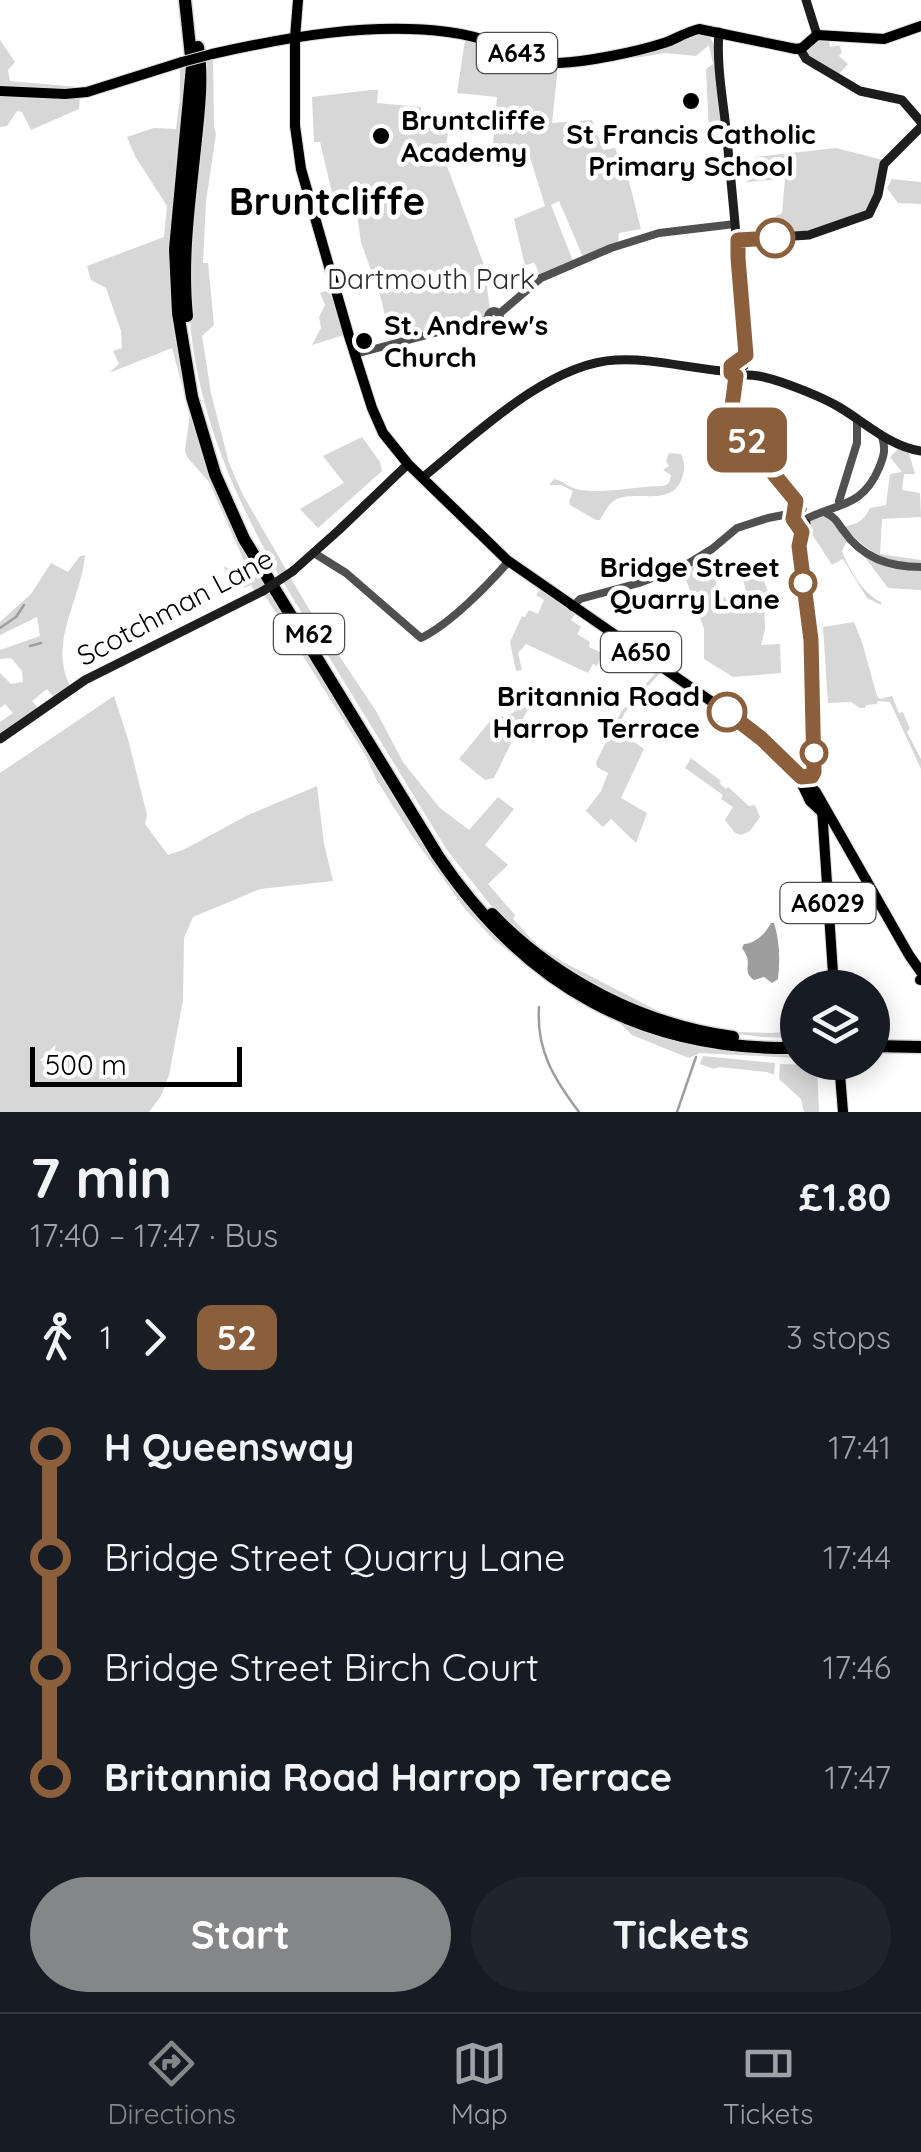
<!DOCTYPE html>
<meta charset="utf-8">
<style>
body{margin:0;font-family:Quicksand,sans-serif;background:#20242c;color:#f1f3f6;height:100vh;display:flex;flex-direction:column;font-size:38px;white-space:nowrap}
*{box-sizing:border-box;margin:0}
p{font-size:32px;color:#9ea1a6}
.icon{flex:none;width:55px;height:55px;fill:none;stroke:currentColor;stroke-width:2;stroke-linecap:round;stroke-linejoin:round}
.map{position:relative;height:1112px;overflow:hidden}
.panel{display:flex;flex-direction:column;background:#171b24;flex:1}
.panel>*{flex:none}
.badge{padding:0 20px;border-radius:15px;font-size:35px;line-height:65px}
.buttons{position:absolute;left:780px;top:970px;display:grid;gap:20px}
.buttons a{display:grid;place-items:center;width:110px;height:110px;border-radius:50%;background:#171b24;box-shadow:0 5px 25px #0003;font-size:50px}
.scale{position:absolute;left:30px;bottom:25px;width:212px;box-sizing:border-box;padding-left:10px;border:5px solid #000;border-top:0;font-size:28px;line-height:35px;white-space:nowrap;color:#000;-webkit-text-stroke:8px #fff;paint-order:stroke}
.map>.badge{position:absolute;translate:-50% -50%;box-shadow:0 0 0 5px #fff}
.legs{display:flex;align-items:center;gap:15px;height:110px;padding:0 30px;font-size:32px}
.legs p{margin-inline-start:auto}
.overview{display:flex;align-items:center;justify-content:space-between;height:170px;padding:0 30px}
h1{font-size:55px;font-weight:700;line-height:75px}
.action{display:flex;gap:20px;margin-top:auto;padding:20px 30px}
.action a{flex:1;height:115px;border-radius:60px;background:#858687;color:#fff;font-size:40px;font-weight:700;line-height:115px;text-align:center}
.action a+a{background:#20242c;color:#f1f3f6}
ul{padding:0 30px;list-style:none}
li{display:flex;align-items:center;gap:35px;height:110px;font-size:38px}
li i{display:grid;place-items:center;width:15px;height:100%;margin:0 12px;background:currentColor}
li i::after{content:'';width:25px;height:25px;margin:-12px;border:8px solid;border-radius:50%;background:#171b24}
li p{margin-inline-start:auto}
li:first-child i{background:linear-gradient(#0000 50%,currentColor 0)}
li:last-child i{background:linear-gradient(currentColor 50%,#0000 0)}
.menu{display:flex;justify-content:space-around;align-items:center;height:140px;border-top:2px solid #363941;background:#171b24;font-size:28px;color:#9ea1a6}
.menu a{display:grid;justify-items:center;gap:5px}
.menu .selected{color:#858687}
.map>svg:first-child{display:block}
.green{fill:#d7d7d7}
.water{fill:#9e9e9e}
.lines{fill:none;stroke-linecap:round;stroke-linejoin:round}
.stream{stroke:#9e9e9e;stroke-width:2.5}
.primary-casing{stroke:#dbdbdb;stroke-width:12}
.motorway-casing{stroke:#dbdbdb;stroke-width:15}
.tertiary{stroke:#505050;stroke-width:8}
.secondary{stroke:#1d1d1d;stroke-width:9}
.primary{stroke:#000;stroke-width:10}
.motorway{stroke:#000;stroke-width:12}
.primary-bridge-casing{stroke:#dbdbdb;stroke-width:12;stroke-linecap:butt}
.secondary-bridge{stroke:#1d1d1d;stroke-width:9}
.primary-bridge{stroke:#000;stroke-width:10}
.line-1-casing{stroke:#fff;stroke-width:22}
.line-1{stroke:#8b5e3c;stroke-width:15}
.poi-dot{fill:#000;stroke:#fff;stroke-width:4}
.stop-1-dot{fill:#fff;stroke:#8b5e3c;stroke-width:5}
.labels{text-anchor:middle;stroke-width:9;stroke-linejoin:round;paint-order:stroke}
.shield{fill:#fff;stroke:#4c4c4c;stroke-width:2.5}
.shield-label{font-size:25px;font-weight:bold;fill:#000}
.poi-label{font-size:28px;font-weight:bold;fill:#000;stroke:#fff;text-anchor:start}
.park-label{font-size:28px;fill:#2e2e2e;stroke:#fff}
.stop-label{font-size:28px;font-weight:bold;fill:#000;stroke:#fff;text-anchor:end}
.street-label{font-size:28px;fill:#000;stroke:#fff}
.district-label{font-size:38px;font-weight:bold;fill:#000;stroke:#fff}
</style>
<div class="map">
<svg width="921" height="1112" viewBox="0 0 921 1112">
<rect width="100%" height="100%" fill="#fff"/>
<g class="green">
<polygon points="699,33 709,36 714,44 723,131 709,132 706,69 713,64 709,45 696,56 665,53 635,58 636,53"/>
<polygon points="828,37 830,47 839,45 842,52 839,56 848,64 839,74 807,57 805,49 817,40"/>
<polygon points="0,40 15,62 8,70 10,81 89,88 76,91 0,88"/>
<polygon points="465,40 558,66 552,123 592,120 603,150 615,148 629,181 641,229 619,233 618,243 583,257 559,201 551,205 573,261 540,276 534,262 525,266 514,219 545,206 530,157 507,159 492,156 497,97 457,93"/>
<path d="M213 58 214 127 216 134 206 201 203 263H208L214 325 202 336 211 393 229 463 243 495 287 571 280 577C229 489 186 384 189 281 191 207 200 133 205 60Z"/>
<polygon points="188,64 172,231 198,435 266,586 255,592 251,585 244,588 240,583 229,587 224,566 239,575 249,572 209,482 187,457 185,450 190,414 172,348 109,373 119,364 113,351 122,348 121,331 106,288 91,280 87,266 164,237 167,206 135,156 127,137 154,128 176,129 180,98 180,67"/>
<polygon points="370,90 378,90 377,103 421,107 421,117 450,119 444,158 484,265 490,310 484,318 390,342 382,302 361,242 354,194 333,197 320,142 314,142 312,97"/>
<polygon points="0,94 80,96 79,109 31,130 22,112 17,111 7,126 0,127"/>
<polygon points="836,148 883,160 874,202 868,211 809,233 774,234 773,221 776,216 782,213 785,179 747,182 745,160 755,160 755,157"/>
<polygon points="892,179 921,182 921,204 898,203 887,188"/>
<polygon points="329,290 344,335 312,345 321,328 319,317 325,305 320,293"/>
<polygon points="362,437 380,462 382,471 318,528 300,509 344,483 323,456"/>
<path d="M900 447 908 450 915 474H904L902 490 920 493 921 517 882 519 880 554 921 560V564C887 564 868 553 845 527 858 523 864 521 870 508L886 505 890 474 902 472 890 457Z"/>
<path d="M669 453 681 454C685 462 685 469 682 478 672 508 636 489 615 500 608 504 604 513 600 520H596L570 505 569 502 573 491 561 485H549L554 479C564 481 567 486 576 489 602 495 636 486 664 486L669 483 671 475 663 470 669 466 666 461Z"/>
<path d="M827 515 832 518 847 540 842 551C849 569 863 594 881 602V605L867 598 843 559 832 565 812 534 807 537 806 545H802L810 521 820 516Z"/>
<path d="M85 555C81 600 48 642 70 686L55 699 47 689 32 701 39 710 0 736V722L13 713 5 704 0 708V673L11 684 23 682 22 671 11 658 0 659V650L40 636 37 617 0 635V622L31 594 51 563 68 572 80 556Z"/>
<path d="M864 556C883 568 900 570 921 570V590L888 588Z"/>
<polygon points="700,562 705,570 703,572 705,579 717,577 715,592 731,601 748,599 741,571 759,567 769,595 764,602 765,629 761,645 780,644 781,673 733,677 704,659 704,629 683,571"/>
<polygon points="290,577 318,624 376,711 403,762 439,807 469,830 498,797 514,809 485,845 508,865 488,884 515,915 513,919 536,944 563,962 660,1012 703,1026 736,1032 771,1033 797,1031 797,1038 762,1037 721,1032 635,1007 550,959 496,912 447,850 283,582"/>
<polygon points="540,590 575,614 571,620 581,627 577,634 590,642 589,647 602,653 597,666 593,664 588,673 526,644 518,653 522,670 516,671 510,642 522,616 525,617 529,610 538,614 544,600 536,595"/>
<polygon points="269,591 410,824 457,892 501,941 667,1037 734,1051 797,1053 797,1058 700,1053 689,1058 632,1035 618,1021 572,998 495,941 465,909 410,833 376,779 366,756 264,594"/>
<polygon points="854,622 862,642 877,696 880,699 892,696 899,713 903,712 910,729 907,732 921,759 921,769 890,702 878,701 877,704 866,705 865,708 860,708 851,702 828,703 823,627"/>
<polygon points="659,669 666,676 660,673 625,712 617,730 644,749 621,798 647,813 636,843 611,819 603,827 586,811 601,791 608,773 597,767 596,762 621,712"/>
<polygon points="114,696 128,739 147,815 145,824 168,855 185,849 248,815 317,786 324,844 333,881 260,889 193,917 184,938 183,1000 169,1075 161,1096 149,1112 0,1112 0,773"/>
<polygon points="522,696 529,702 528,709 494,778 485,780 459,759 491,720 509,715 523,706"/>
<polygon points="691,758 721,781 719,783 726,789 728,787 749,806 755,805 760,817 750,831 741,835 735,833 725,820 733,807 721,799 723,795 685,768"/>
<polygon points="703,1056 775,1063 774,1075 767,1072 719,1067 714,1069 700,1064"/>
<polygon points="780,1064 817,1065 819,1112 804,1112 801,1099 779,1079"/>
</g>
<path class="water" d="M771 923H774C780 942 780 960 778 979L772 983 764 977 754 980C743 972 750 967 747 957 746 954 744 951 742 948L744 944C756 943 766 933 771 923Z"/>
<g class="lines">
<g class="stream">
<polyline points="0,628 16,617 24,605"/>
<polyline points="30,646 41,643"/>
<path d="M539 1007C536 1050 554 1079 579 1112"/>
<polyline points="677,1112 696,1057"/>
</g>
<defs>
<g id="primary">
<polyline points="298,0 295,38 295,126 301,169 349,336 372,408 383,433 408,464 507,560 744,724 781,756 816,792 909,955 921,972"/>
<path d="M212 54C287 37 371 22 448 32 465 34 484 39 500 46 519 53 537 64 558 63 587 62 636 52 664 43 676 39 686 32 699 29L796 49 802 48 817 35 884 39 921 26"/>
<polyline points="0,91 65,94 87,92 182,62"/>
<polyline points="800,780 810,801 824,814"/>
<polyline points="822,809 834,988"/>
<polyline points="920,980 921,980"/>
<polyline points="839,1062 843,1112"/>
</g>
<g id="motorway">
<path d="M185 0 192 66 175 249 178 313 192 397 215 474 244 539 438 856C525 985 641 1051 798 1048"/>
<path d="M187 316C181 257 190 198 196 139 199 109 203 78 198 47"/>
<path d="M492 914C555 980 644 1025 733 1037"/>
<polyline points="872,1046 921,1047"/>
</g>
</defs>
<use href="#primary" class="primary-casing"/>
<use href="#motorway" class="motorway-casing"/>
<g class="tertiary">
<circle cx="494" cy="317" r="6"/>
<polyline points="499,314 541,278 611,248 659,233 735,224"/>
<polyline points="355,354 488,319"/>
<polyline points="839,501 857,443 857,419"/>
<path d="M826 513C836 518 837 522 843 530 862 558 889 567 921 567"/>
<path d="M808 518C840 503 863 506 879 468 884 456 886 449 882 437"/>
<path d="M314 553 346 573 421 638C450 624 487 586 509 561"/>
<polyline points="572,607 580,599 639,583 686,565 712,549 737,528 768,518 794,513"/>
</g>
<g class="secondary">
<polyline points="806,0 817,35"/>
<path d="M719 32C716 67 724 104 727 139 734 211 741 283 746 355L744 366"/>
<polyline points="800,49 806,59 860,91 902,100 921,122"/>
<polyline points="738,240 809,235 869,214 878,195 884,164 921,127"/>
<path d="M736 376C752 373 765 377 781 382 801 389 820 396 839 407 866 423 889 446 921 451"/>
<polyline points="736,376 731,405 733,421 802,509"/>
<path d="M422 478C474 436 548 363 616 360 651 358 688 368 723 371L736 376"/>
<polyline points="796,501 793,519 802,532"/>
<polyline points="806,523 799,546 811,640 814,772 809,784"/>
<polyline points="293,571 339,530 408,464"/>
<polyline points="0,739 85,680 263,591"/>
</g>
<use href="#primary" class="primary"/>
<use href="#motorway" class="motorway"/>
<defs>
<polyline id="primary-bridge" points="182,62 212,54"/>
</defs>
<use href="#primary-bridge" class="primary-bridge-casing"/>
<polyline class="secondary-bridge" points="263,591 293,571"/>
<use href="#primary-bridge" class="primary-bridge"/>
</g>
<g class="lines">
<defs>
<polyline id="line-1" points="727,712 762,739 801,777 812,776 814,772 811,640 799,546 802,532 793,519 796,501 736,428 731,414 736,376 731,373 731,366 746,355 738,258 738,240 775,238"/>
</defs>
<use href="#line-1" class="line-1-casing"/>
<use href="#line-1" class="line-1"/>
</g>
<g class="poi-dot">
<circle cx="691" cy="101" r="10"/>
<circle cx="381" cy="136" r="10"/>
<circle cx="364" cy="341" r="10"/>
</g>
<g class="stop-1-dot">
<circle cx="775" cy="238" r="18"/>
<circle cx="803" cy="583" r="12"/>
<circle cx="727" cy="712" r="18"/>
<circle cx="814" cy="753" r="12"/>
</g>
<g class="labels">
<g class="shield">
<rect x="477" y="33" width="80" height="40" rx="8"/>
<rect x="274" y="614" width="70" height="40" rx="8"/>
<rect x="601" y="632" width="80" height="40" rx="8"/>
<rect x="780.5" y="883" width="95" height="40" rx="8"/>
</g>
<g class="shield-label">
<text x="517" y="62">A643</text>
<text x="309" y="643">M62</text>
<text x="641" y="661">A650</text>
<text x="828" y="912">A6029</text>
</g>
<g class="poi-label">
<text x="401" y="130">Bruntcliffe<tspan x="401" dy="32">Academy</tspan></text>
<text x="691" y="144" text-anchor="middle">St Francis Catholic<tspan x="691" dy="32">Primary School</tspan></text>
<text x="384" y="335">St. Andrew's<tspan x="384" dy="32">Church</tspan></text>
</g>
<g class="park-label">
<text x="431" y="289">Dartmouth Park</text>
</g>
<g class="stop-label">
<text x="780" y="577">Bridge Street<tspan x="780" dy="32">Quarry Lane</tspan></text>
<text x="700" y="706">Britannia Road<tspan x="700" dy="32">Harrop Terrace</tspan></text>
</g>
<g class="street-label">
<text transform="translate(175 607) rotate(-28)" y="10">Scotchman Lane</text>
</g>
<g class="district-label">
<text x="327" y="215">Bruntcliffe</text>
</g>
</g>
</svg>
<div class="buttons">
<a><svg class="icon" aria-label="layers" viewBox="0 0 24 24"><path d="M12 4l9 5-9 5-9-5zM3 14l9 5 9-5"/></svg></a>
</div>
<div class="scale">500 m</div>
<b class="badge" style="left:747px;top:440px;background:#8b5e3c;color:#fff">52</b>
</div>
<section class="panel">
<div class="overview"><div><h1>7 min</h1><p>17:40 – 17:47 · Bus</p></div><b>£1.80</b></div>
<div class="legs"><svg class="icon" aria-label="walk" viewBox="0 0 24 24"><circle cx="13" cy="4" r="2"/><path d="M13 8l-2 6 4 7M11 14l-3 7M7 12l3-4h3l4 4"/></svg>1<svg class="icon" aria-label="forward" viewBox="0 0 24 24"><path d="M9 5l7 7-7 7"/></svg><b class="badge" style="background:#8b5e3c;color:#fff">52</b><p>3 stops</p></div>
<ul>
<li><i style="color:#8b5e3c"></i><b>H Queensway</b><p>17:41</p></li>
<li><i style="color:#8b5e3c"></i><span>Bridge Street Quarry Lane</span><p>17:44</p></li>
<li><i style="color:#8b5e3c"></i><span>Bridge Street Birch Court</span><p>17:46</p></li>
<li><i style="color:#8b5e3c"></i><b>Britannia Road Harrop Terrace</b><p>17:47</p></li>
</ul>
<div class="action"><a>Start</a><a>Tickets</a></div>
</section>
<nav class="menu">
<a class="selected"><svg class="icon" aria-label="directions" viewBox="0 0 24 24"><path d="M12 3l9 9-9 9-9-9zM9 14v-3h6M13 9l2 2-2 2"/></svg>Directions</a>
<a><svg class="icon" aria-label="map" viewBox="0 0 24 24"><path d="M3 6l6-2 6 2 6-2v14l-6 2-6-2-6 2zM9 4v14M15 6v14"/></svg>Map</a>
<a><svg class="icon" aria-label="tickets" viewBox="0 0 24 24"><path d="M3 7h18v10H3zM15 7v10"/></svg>Tickets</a>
</nav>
